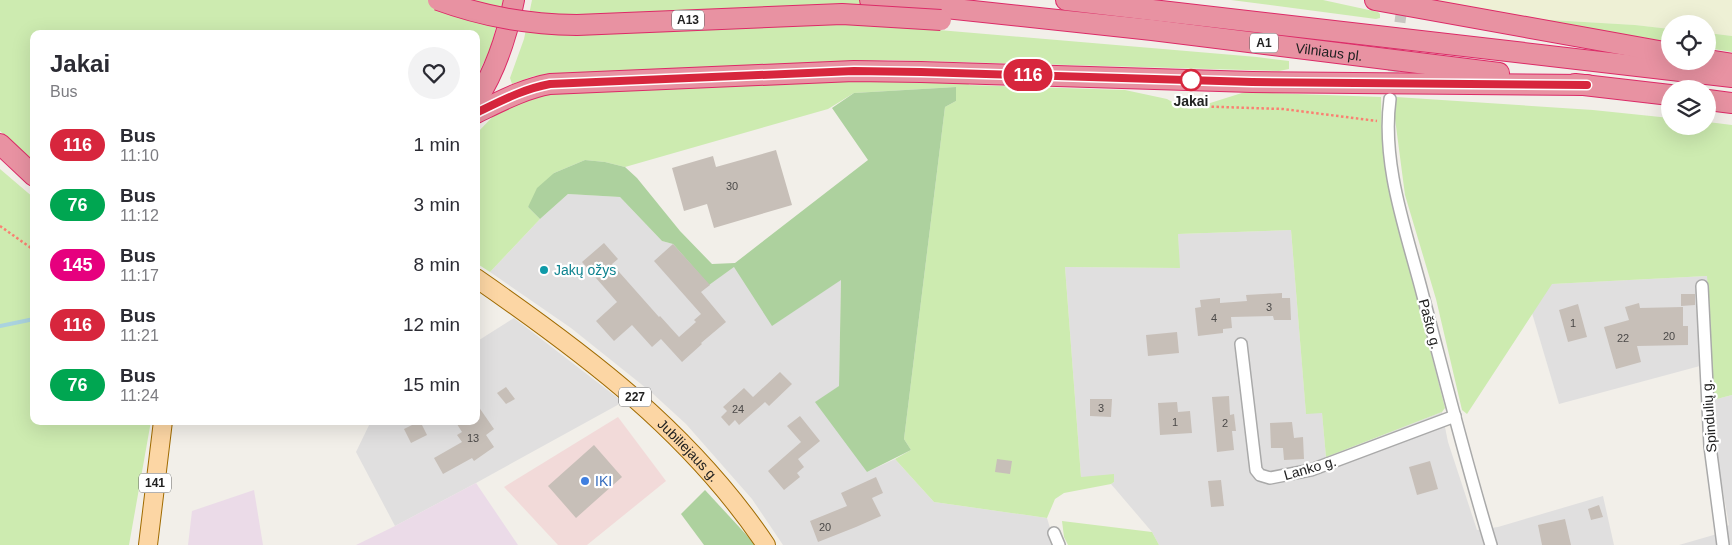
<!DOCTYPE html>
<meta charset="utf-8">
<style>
body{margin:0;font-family:Arial,sans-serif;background:#f2f2f3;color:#2b2b33;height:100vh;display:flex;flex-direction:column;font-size:19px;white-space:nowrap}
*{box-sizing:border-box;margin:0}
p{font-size:16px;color:#7c7c81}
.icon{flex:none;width:28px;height:28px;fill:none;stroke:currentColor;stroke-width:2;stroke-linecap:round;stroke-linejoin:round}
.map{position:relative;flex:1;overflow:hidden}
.drawer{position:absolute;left:30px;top:30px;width:450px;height:395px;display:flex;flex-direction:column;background:#fff;border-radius:10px;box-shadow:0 5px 20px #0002}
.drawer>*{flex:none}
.badge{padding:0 10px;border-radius:16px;font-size:18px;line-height:32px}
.tools{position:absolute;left:1661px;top:15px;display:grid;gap:10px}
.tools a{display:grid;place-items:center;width:55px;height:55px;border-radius:50%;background:#fff;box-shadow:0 5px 20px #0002;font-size:25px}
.map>.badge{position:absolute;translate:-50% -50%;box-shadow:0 0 0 2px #fff}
.round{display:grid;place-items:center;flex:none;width:52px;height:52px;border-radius:26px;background:#f2f2f3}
.head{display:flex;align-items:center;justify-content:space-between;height:85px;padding:0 20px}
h1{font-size:24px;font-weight:600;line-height:38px}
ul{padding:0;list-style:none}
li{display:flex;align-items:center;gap:15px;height:60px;padding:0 20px}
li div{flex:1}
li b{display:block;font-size:19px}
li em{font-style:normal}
li .badge{min-width:55px;font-weight:700;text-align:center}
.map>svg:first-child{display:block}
.residential{fill:#e0dfdf}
.commercial{fill:#f2dad9}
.industrial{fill:#ebdbe8}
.farmland{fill:#eef0d5}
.grass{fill:#cdebb0}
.forest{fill:#add19e}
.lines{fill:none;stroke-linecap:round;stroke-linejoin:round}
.stream{stroke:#aad3df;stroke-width:4}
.building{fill:#c7bfb8}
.street-tunnel{stroke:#c8c6c1;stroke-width:11;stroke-dasharray:11 5.5;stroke-linecap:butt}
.street-casing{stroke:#a9a9a9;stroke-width:14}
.primary-casing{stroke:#a06b00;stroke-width:20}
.highway-casing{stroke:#dc2a67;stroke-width:22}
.path{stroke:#fa8072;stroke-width:2.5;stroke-dasharray:2.5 2.5;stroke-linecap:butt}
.street{stroke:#fff;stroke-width:11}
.primary{stroke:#fcd6a4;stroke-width:18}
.highway{stroke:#e892a2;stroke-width:20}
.highway-bridge-casing{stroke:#dc2a67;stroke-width:22;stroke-linecap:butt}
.highway-bridge{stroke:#e892a2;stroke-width:20}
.line-casing{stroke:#fff;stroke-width:11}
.line{stroke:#d7263d;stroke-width:8}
.stop-dot{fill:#fff;stroke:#d7263d;stroke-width:2.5}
.culture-dot{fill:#0f9aa8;stroke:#fff;stroke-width:2}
.shop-dot{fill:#3f7fe0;stroke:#fff;stroke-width:2}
.labels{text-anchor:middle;stroke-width:4.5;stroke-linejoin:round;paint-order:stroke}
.number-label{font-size:11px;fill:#4b4948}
.shield{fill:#fff;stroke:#646464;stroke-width:1}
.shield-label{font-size:12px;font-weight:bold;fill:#222}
.street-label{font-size:14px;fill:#222;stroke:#fff}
.stop-label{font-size:14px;font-weight:bold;fill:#222;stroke:#fff}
.culture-label{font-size:14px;fill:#0d838f;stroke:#fff;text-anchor:start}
.shop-label{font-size:14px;fill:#366cbe;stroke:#fff;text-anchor:start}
</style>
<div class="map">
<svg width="1732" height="545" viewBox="0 0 1732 545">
<rect width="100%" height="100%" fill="#f2efe9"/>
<g class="residential">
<polygon points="568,194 620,197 662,241 673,244 709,284 734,267 841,279 839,386 867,472 895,459 934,502 1047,518 1055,545 783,545 752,499 686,424 651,392 571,328 490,272 540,219"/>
<polygon points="1291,230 1306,413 1322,412 1326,457 1442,412 1448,442 1477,530 1498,527 1603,496 1614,545 1159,545 1152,532 1111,484 1114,482 1081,477 1065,267 1179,268 1178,234"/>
<polygon points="1707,276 1711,363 1559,404 1532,313 1551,284"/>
<polygon points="514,318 623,402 476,483 395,526 356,452 371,421 476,421 476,342"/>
<polygon points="1732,395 1732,545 1679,545 1717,534 1729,525 1715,447 1713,400"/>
</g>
<polygon class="commercial" points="618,417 666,481 587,545 558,545 504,487"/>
<g class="industrial">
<polygon points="476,483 518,545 356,545 395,526"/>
<polygon points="254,490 263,545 188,545 192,511"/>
</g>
<polygon class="farmland" points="1429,0 1732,0 1732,36 1708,33 1708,24 1670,24 1670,29 1635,25 1533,19"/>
<g class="grass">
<polygon points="0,0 503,0 490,50 476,78 476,34 34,34 34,164 0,131"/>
<polygon points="532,0 929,0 927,29 1257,57 1289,61 1289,69 1279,71 888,60 534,76 512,84 510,78 524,39"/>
<polygon points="1231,0 1323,0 1378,12 1380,14 1380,18 1376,19"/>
<polygon points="1533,19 1635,25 1670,29 1670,42"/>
<polygon points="1708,33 1732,36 1732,52 1708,48"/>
<polygon points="902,77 966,80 969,85 1125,90 1167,99 1183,108 1194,109 1190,104 1207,104 1245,92 1381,97 1382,142 1387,181 1445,408 1442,412 1326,457 1322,413 1306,414 1291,230 1178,234 1180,268 1065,267 1081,477 1114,474 1114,482 1111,484 1064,493 1055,499 1047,518 934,502 895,459 911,450 904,439 945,107 956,101 956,87 854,93 828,109 625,167 605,162 585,160 554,173 528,207 540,219 490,272 476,263 476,134 502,107 542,92"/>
<polygon points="1396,97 1593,110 1670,118 1670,126 1708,126 1708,122 1732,125 1732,395 1713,400 1707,276 1552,284 1467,414 1462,410 1436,299 1405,195 1394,111"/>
<polygon points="0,169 34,198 34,421 151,421 129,545 0,545"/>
<polygon points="1062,521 1152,532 1159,545 1068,545 1064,537"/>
</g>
<g class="forest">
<polygon points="956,87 956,101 945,107 904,439 911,450 867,472 815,402 839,386 841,280 772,326 734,267 709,285 673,244 662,241 620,197 568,194 540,219 528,207 537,188 554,173 585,160 605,162 625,167 637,178 680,231 712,264 735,263 868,160 832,108 854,93"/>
<polygon points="705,490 753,542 755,545 704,545 681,514"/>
</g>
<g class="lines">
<polyline class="stream" points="0,326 34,319"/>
</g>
<g class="building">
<polygon points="776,150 792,205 714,228 707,204 684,211 672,168 713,156 716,167"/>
<polygon points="604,243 618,259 612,264 659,317 660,316 679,337 696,322 694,320 701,314 654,261 673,244 710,285 701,292 726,322 701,343 702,344 682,362 661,339 652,347 632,325 614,341 596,321 617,302 582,262"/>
<polygon points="1282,293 1282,298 1290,298 1291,320 1274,320 1273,316 1231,317 1232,328 1223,329 1223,333 1198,336 1195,308 1201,307 1200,300 1220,298 1220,303 1247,301 1246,295"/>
<polygon points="1681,294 1695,294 1695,305 1681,306"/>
<polygon points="1639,303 1640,308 1683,307 1683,326 1688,326 1688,345 1637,346 1641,362 1616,369 1604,327 1629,320 1625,307"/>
<polygon points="1578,304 1587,337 1568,342 1559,310"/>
<polygon points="1177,332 1179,353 1148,356 1146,335"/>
<polygon points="780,372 792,384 769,406 765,402 739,425 735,420 729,426 721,417 727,411 723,407 744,388 753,397"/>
<polygon points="506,387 515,399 506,404 497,393"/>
<polygon points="1229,396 1230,415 1234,414 1236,431 1232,431 1234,450 1217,452 1212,397"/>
<polygon points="1090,399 1112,399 1111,417 1090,416"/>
<polygon points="1177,402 1178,412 1190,411 1192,433 1160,435 1158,403"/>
<polygon points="476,403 494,429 486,435 494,447 474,461 472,458 443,474 434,458 462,442 457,435 462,432 455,421 476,421"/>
<polygon points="800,416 820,441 798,459 804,467 797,473 800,477 784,490 768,471 801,442 787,426"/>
<polygon points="420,421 427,435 411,443 404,429"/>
<polygon points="1292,422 1294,438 1303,437 1304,459 1284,460 1283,448 1271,448 1270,423"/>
<polygon points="594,445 622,477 576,518 548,486"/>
<polygon points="997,459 1012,461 1010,474 995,472"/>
<polygon points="1430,461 1438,489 1417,495 1409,467"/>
<polygon points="876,477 883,493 872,498 881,516 856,527 818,542 810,521 847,506 841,493"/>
<polygon points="1221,480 1224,506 1211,507 1208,481"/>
<polygon points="1599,505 1603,517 1591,520 1588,509"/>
<polygon points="1565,519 1571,545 1542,545 1538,525"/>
</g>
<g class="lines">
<polyline class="street-tunnel" points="1391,88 1403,0"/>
<defs>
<g id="street">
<path d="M1390 99C1381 165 1407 233 1423 296 1445 379 1466 463 1491 545"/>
<polyline points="1702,286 1710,446 1723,545"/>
<polyline points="1241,344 1256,470 1260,475 1270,478 1311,470 1455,416"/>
<polyline points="1054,533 1059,545"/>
</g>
<g id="primary">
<path id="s1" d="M476 278C587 355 690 432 766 545"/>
<polyline points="148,545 163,421"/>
</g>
<g id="highway">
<path id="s2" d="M870 0 1152 30 1499 73"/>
<polyline points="1066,0 1732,77"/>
<polyline points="1375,0 1670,53"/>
<polyline points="1708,60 1732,64"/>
<polyline points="1575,84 1670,95"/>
<polyline points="1708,100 1732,103"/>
<path d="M476 101C496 70 507 36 514 0"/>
<path d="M476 113C501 101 523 89 550 84L854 71 921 72 1252 82 1587 85"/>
<polyline points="0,144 34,176"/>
</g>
</defs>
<use href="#street" class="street-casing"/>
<use href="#primary" class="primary-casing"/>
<use href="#highway" class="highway-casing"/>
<g class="path">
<polyline points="1177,95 1178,100 1190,106 1283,109 1377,121"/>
<polyline points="0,226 34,250"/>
</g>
<use href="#street" class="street"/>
<use href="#primary" class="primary"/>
<use href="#highway" class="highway"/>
<defs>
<path id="highway-bridge" d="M438 0C485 17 527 24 577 25L842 14 941 20"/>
</defs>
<use href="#highway-bridge" class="highway-bridge-casing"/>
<use href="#highway-bridge" class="highway-bridge"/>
</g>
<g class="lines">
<defs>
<path id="line" d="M476 113C501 101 523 89 550 84L854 71 921 72 1252 82 1587 85"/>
</defs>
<use href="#line" class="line-casing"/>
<use href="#line" class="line"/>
</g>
<circle class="stop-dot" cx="1191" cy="80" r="10"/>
<circle class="culture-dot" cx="544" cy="270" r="5"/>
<circle class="shop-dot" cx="585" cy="481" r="5"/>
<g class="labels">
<g class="number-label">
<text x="732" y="190">30</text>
<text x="1269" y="311">3</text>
<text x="1214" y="322">4</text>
<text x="1573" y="327">1</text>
<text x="1669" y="340">20</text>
<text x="1623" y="342">22</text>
<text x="1101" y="412">3</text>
<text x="738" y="413">24</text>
<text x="1175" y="426">1</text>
<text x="1225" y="427">2</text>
<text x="473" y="442">13</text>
<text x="825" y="531">20</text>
</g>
<g class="shield">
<rect x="672" y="10.5" width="32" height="19" rx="4"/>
<rect x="1250" y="33.5" width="28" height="19" rx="4"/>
<rect x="619" y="387.5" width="32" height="19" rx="4"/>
<rect x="139" y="473.5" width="32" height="19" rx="4"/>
</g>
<g class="shield-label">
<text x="688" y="24">A13</text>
<text x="1264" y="47">A1</text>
<text x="635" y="401">227</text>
<text x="155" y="487">141</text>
</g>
<g class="street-label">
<text dy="5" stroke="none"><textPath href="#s2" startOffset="462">Vilniaus pl.</textPath></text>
<text transform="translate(1430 324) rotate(75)" y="5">Pašto g.</text>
<text transform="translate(1709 416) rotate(-94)" y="5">Spindulių g.</text>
<text dy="5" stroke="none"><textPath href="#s1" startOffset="274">Jubiliejaus g.</textPath></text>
<text transform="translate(1310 468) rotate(-16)" y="5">Lanko g.</text>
</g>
<g class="stop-label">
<text x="1191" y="106">Jakai</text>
</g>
<g class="culture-label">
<text x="554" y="275">Jakų ožys</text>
</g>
<g class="shop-label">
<text x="595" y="486">IKI</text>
</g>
</g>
</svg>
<div class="tools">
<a><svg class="icon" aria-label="locate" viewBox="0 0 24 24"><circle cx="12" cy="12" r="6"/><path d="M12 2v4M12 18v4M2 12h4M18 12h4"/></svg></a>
<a><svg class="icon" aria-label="layers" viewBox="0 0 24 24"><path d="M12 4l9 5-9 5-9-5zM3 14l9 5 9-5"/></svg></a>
</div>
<b class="badge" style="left:1028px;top:75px;background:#d7263d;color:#fff">116</b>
<section class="drawer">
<div class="head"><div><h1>Jakai</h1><p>Bus</p></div><a class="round"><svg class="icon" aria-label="heart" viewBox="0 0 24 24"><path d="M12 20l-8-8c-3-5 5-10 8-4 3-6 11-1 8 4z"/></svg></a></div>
<ul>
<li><span class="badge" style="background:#d7263d;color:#fff">116</span><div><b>Bus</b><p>11:10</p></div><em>1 min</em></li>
<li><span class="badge" style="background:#00a651;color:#fff">76</span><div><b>Bus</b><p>11:12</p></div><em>3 min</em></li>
<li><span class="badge" style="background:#e6007e;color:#fff">145</span><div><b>Bus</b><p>11:17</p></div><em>8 min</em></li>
<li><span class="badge" style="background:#d7263d;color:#fff">116</span><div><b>Bus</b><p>11:21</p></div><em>12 min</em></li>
<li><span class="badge" style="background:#00a651;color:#fff">76</span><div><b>Bus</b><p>11:24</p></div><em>15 min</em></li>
</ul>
</section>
</div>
